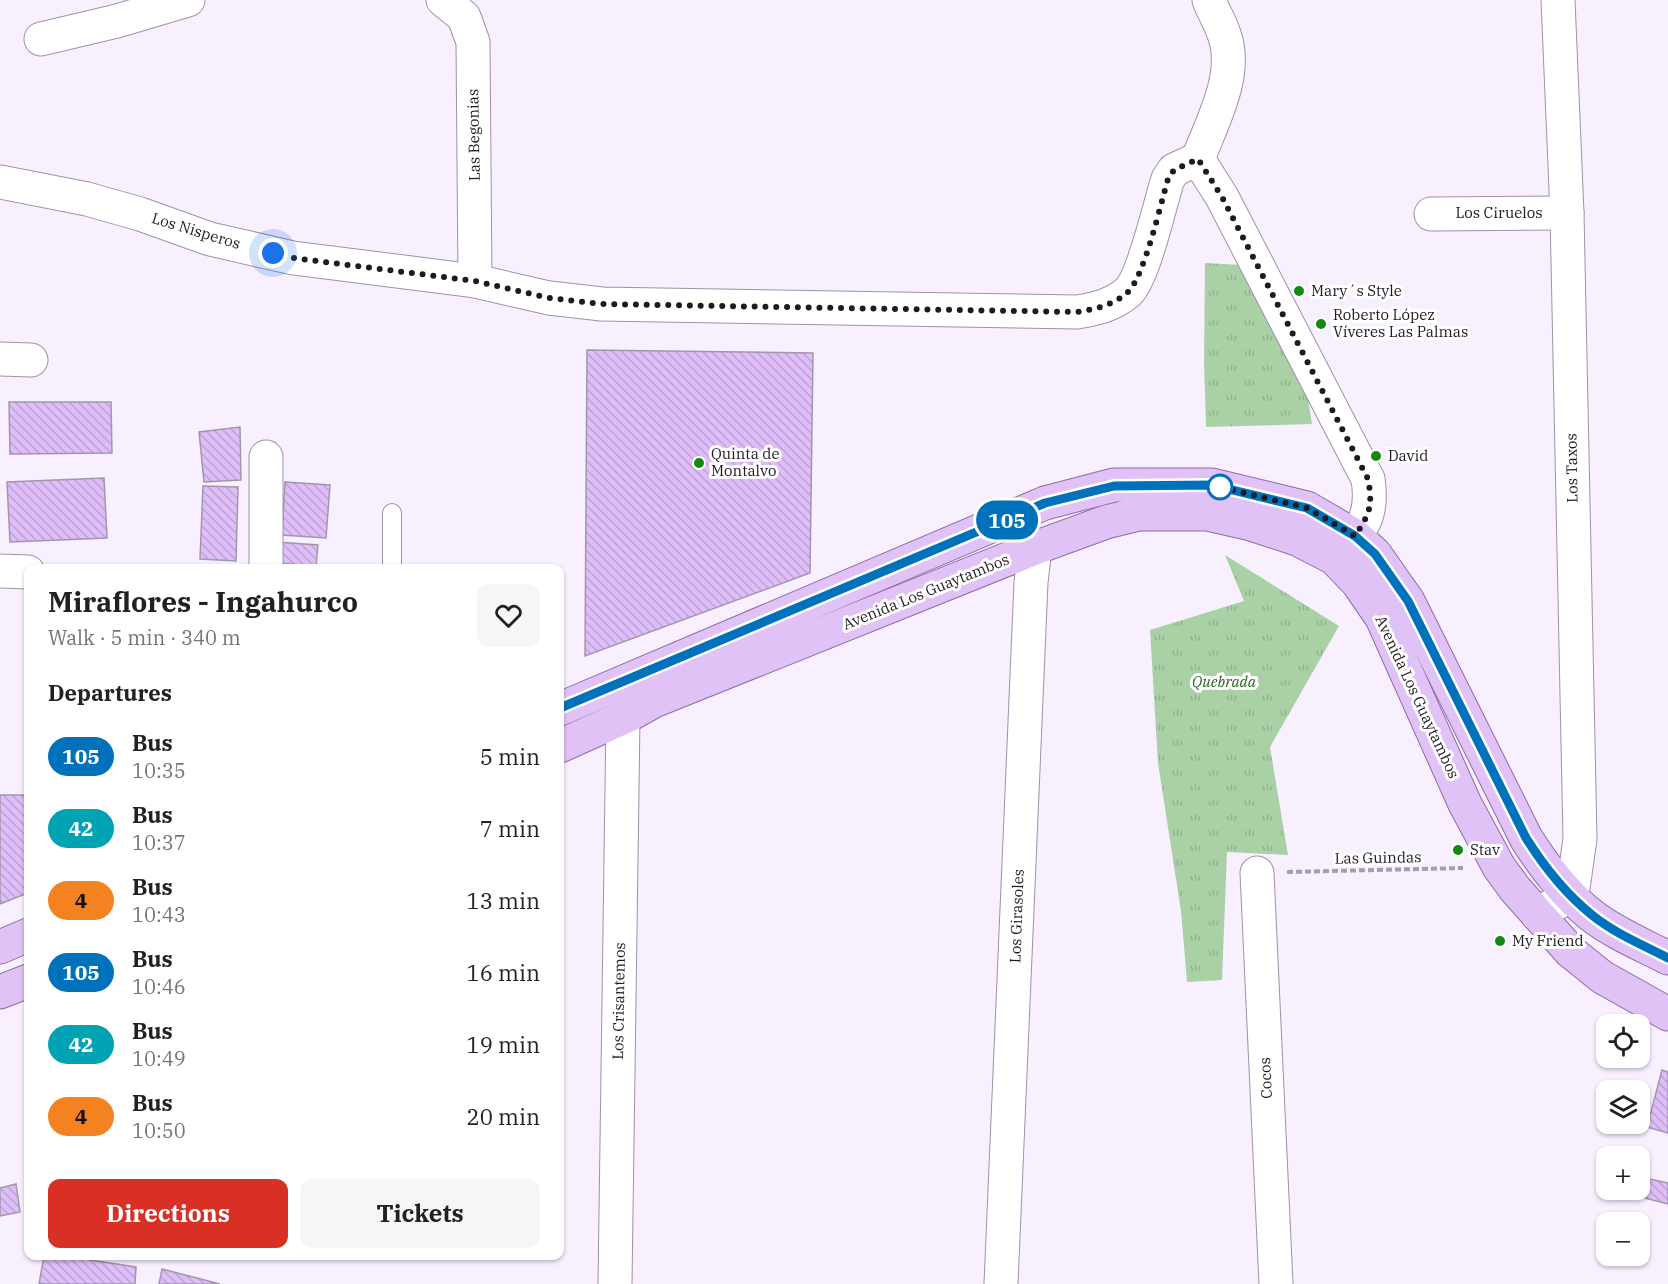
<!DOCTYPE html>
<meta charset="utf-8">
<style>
body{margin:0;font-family:"IBM Plex Serif",serif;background:#f6f6f6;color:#202124;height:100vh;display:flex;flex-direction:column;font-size:22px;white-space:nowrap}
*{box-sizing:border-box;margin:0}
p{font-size:20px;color:#757577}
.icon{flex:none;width:33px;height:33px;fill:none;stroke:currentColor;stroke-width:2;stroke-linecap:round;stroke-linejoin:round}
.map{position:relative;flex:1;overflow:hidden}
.panel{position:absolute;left:24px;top:564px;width:540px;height:696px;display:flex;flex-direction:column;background:#fff;border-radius:12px;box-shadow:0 2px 4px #0004}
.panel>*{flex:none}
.badge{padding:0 12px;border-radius:20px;font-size:21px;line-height:39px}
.buttons{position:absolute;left:1596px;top:1014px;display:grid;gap:12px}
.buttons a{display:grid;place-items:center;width:54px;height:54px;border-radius:12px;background:#fff;box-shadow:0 2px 4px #0004;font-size:30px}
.you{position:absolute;width:30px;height:30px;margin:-15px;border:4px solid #fff;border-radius:50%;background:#1a73e8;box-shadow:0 0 0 9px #1a73e833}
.map>.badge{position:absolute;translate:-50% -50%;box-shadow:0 0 0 3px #fff}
h2{padding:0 24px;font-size:22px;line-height:54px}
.round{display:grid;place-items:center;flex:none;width:63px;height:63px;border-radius:12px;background:#f6f6f6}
.head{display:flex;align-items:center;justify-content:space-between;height:102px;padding:0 24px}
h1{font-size:28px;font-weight:800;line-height:45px}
.button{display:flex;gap:12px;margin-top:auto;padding:12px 24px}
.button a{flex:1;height:69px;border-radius:12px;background:#d93025;color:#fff;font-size:24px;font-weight:800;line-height:69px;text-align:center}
.button a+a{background:#f6f6f6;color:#202124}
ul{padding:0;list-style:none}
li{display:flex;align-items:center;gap:18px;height:72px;padding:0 24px}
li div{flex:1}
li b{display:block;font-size:22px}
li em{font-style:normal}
li .badge{min-width:66px;font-weight:700;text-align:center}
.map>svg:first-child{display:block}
.park{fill:url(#park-tufts)}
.building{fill:url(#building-back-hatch);stroke:#a296ac;stroke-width:1.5}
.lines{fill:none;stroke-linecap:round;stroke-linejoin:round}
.lane-casing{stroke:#9e92a8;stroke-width:20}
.street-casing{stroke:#9e92a8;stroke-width:35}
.primary-casing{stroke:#8f6ca8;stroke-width:35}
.path{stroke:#a59eaa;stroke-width:4;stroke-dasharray:6 3;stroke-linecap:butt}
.lane{stroke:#fff;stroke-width:18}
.street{stroke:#fff;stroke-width:33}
.primary{stroke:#e0c2f6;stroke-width:33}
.line-casing{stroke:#fff;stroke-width:14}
.line{stroke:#0072bc;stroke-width:9}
.walk{stroke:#1e1922;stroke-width:6;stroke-dasharray:0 10.8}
.poi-dot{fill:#128a0f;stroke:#fff;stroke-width:2}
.stop-dot{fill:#fff;stroke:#0072bc;stroke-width:3}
.labels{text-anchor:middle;stroke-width:6;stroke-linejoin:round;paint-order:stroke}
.street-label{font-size:15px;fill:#1e1922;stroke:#fff}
.poi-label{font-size:15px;fill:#1e1922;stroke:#fff;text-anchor:start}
.park-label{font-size:15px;font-style:italic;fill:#246320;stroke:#fff}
</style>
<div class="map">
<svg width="1668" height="1284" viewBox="0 0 1668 1284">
<defs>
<pattern id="park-tufts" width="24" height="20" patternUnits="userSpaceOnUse" patternTransform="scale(1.5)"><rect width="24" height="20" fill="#aad1a6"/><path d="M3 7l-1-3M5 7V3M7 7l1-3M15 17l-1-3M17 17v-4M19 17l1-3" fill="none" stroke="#92b38f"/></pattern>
<pattern id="building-back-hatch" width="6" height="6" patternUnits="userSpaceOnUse" patternTransform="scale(1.5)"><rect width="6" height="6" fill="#dfbdf8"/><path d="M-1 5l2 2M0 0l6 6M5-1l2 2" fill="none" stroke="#bfa2d4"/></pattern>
</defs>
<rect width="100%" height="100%" fill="#f8f0ff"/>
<g class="park">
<polygon points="1205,263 1243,265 1306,387 1312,424 1206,427 1204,363"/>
<polygon points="1225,555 1339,626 1270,747 1288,855 1227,852 1222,980 1187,982 1181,911 1158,763 1150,630 1244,601"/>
</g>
<g class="building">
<polygon points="587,350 813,353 810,573 585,656"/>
<polygon points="9,402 111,402 112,453 10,454"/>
<polygon points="240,427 241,480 204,482 199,432"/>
<polygon points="104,478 107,538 10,542 7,482"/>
<polygon points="285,482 330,485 326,538 282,535"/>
<polygon points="203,486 238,487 236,561 200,559"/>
<polygon points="277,542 318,545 316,566 276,563"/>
<polygon points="0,795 28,795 28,893 0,904"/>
<polygon points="1662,1070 1668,1072 1668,1133 1647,1127"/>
<polygon points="1640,1177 1668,1183 1668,1204 1629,1194 1630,1190 1640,1190"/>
<polygon points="16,1184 20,1212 0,1216 0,1188"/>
<polygon points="44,1256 64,1256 136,1267 135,1284 39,1284"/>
<polygon points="162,1269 220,1284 159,1284"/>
</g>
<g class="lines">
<defs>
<polyline id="lane" points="392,513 392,568"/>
<g id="street">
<polyline points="443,0 464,17 473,42 475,281"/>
<polyline points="41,39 117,21 188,0"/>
<path d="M1198 159 1222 197 1368 479C1374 519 1361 530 1334 557"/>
<path d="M1198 159C1212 122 1239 74 1224 34 1220 22 1213 11 1209 0"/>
<path d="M0 182 87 199 140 214 210 239 293 258 475 281 549 298 602 304 1077 312C1096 309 1113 305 1128 292 1144 277 1160 203 1168 179L1174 170 1198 159"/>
<polyline points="1431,214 1567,213"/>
<polyline points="0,359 31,360"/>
<polyline points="266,568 266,457"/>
<polyline points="0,571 28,572"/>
<polyline points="1257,873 1276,1284"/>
<polyline points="1537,914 1572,895 1580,839 1567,213 1558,0"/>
<polyline points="615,1284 623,718"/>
<polyline points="1001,1284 1031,582 1035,548"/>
</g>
<g id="primary">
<path d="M560 709 1045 503 1114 485H1212L1307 508 1355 536 1375 554 1408 601 1526 838C1542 864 1567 896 1591 915 1614 933 1643 945 1668 958"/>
<polyline points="560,746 631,714 654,701 1035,548 1106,522 1139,514 1207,514 1251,524 1297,539 1334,558 1358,583 1382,618 1465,804 1499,867 1515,889 1571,952 1602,977 1668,1014"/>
<polyline points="0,947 28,935"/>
<polyline points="0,992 28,981"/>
</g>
</defs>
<use href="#lane" class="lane-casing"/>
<use href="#street" class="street-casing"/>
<use href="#primary" class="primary-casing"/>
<polyline class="path" points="1287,872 1463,868"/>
<use href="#lane" class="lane"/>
<use href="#street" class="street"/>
<use href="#primary" class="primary"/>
</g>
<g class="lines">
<defs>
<path id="line" d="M560 708 1045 503 1114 486 1212 485 1307 508 1355 536 1375 554 1408 601 1526 838C1543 865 1567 895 1592 915 1614 933 1643 945 1668 958"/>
</defs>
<use href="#line" class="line-casing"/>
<use href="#line" class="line"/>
<path class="walk" d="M273 253 293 258 475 281 549 298 602 304 1077 312C1096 309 1114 305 1128 292 1144 277 1161 203 1168 179L1174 170 1198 159 1222 197 1368 479C1373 506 1370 513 1355 536L1307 508 1212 485 1220 487"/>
</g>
<g class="poi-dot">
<circle cx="1299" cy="291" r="6"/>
<circle cx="1321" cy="324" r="6"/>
<circle cx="1376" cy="456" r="6"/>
<circle cx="699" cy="463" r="6"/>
<circle cx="1458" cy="850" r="6"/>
<circle cx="1500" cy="941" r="6"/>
</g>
<circle class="stop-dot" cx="1220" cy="487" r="12"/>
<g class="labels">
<g class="street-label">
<text transform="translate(474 135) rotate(-91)" y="5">Las Begonias</text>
<text x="1499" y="218">Los Ciruelos</text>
<text transform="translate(196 231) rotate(17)" y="5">Los Nisperos</text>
<text transform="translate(1572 468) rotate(-91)" y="5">Los Taxos</text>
<text transform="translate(926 592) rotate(-22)" y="5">Avenida Los Guaytambos</text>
<text transform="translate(1417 697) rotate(65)" y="5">Avenida Los Guaytambos</text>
<text transform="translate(1378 858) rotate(-1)" y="5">Las Guindas</text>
<text transform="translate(1017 916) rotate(-88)" y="5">Los Girasoles</text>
<text transform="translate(619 1001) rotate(-89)" y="5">Los Crisantemos</text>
<text transform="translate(1266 1078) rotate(-93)" y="5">Cocos</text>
</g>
<g class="poi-label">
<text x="1311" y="296">Mary´s Style</text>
<text x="1333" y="320">Roberto López<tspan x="1333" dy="17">Víveres Las Palmas</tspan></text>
<text x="711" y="459">Quinta de<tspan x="711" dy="17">Montalvo</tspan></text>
<text x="1388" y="461">David</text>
<text x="1470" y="855">Stav</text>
<text x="1512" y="946">My Friend</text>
</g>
<g class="park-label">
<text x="1224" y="687">Quebrada</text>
</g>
</g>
</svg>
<div class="buttons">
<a><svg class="icon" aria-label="locate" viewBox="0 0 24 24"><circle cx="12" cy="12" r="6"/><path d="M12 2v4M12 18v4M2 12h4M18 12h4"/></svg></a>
<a><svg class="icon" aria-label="layers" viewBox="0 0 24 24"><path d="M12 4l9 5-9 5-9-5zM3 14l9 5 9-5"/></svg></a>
<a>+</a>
<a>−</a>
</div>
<div class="you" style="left:273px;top:253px"></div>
<b class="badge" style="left:1007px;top:520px;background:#0072bc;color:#fff">105</b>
<section class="panel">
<div class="head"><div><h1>Miraflores - Ingahurco</h1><p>Walk · 5 min · 340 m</p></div><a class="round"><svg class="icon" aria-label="heart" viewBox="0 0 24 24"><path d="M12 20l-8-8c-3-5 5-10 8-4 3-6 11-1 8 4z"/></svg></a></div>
<h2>Departures</h2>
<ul>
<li><span class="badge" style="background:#0072bc;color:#fff">105</span><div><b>Bus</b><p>10:35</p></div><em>5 min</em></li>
<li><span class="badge" style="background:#00a3b4;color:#fff">42</span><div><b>Bus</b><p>10:37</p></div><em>7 min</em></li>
<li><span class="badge" style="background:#f58220;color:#111">4</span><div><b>Bus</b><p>10:43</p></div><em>13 min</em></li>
<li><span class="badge" style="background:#0072bc;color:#fff">105</span><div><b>Bus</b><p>10:46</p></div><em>16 min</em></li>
<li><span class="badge" style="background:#00a3b4;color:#fff">42</span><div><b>Bus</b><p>10:49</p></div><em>19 min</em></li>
<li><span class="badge" style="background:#f58220;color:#111">4</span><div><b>Bus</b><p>10:50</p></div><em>20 min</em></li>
</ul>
<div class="button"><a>Directions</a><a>Tickets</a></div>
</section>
</div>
